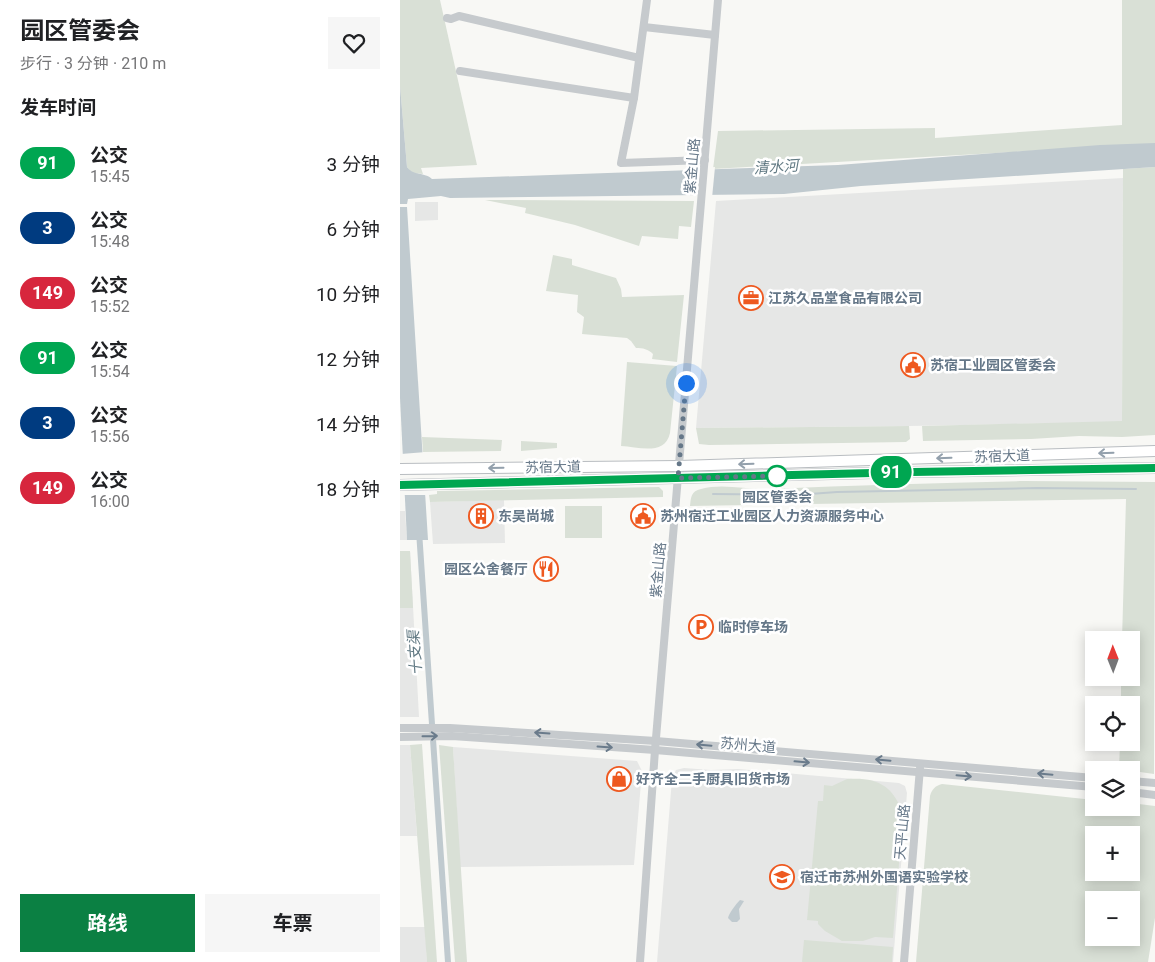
<!DOCTYPE html>
<html lang="zh">
<meta charset="utf-8">
<style>
body{margin:0;font-family:Roboto,"Noto Sans SC",sans-serif;background:#f6f6f6;color:#202124;height:100vh;display:flex;flex-direction:column;font-size:19px;white-space:nowrap}
*{box-sizing:border-box;margin:0}
p{font-size:16px;color:#757577}
.icon{flex:none;width:28px;height:28px;fill:none;stroke:currentColor;stroke-width:2;stroke-linecap:round;stroke-linejoin:round}
.map{position:relative;flex:1;overflow:hidden}
.details{display:flex;flex-direction:column;background:#fff;width:400px}
.details>*{flex:none}
.badge{padding:0 10px;border-radius:16px;font-size:18px;line-height:32px}
.needle{width:32px;rotate:359deg}
.tools{position:absolute;left:685px;top:631px;display:grid;gap:10px}
.tools a{display:grid;place-items:center;width:55px;height:55px;border-radius:0px;background:#fff;box-shadow:0 2px 12px #0003;font-size:25px}
.you{position:absolute;width:25px;height:25px;margin:-12px;border:4px solid #fff;border-radius:50%;background:#1a73e8;box-shadow:0 0 0 8px #1a73e833}
.map>.badge{position:absolute;translate:-50% -50%;box-shadow:0 0 0 2px #fff}
h2{padding:0 20px;font-size:19px;line-height:45px}
.round{display:grid;place-items:center;flex:none;width:52px;height:52px;border-radius:0px;background:#f6f6f6}
.headline{display:flex;align-items:center;justify-content:space-between;height:85px;padding:0 20px}
h1{font-size:24px;font-weight:700;line-height:38px}
.button{display:flex;gap:10px;margin-top:auto;padding:10px 20px}
.button a{flex:1;height:58px;border-radius:0px;background:#0b8043;color:#fff;font-size:20px;font-weight:700;line-height:58px;text-align:center}
.button a+a{background:#f6f6f6;color:#202124}
ul{padding:0;list-style:none}
li{display:flex;align-items:center;gap:15px;height:65px;padding:0 20px}
li div{flex:1}
li b{display:block;font-size:19px}
li em{font-style:normal}
li .badge{min-width:55px;font-weight:700;text-align:center}
main{display:flex;flex:1;min-height:0}
.map>svg:first-child{display:block}
.built{fill:#e6e7e6}
.green{fill:#d9e0d6;fill-rule:evenodd}
.water{fill:#c0cacf}
.pier{fill:#f8f8f5}
.lines{fill:none;stroke-linecap:round;stroke-linejoin:round}
.stream{stroke:#c0cacf;stroke-width:2}
.canal{stroke:#c0cacf;stroke-width:6}
.major-casing{stroke:#b9bdc1;stroke-width:12}
.minor{stroke:#c6cacd;stroke-width:8}
.major{stroke:#fff;stroke-width:10}
.oneway{stroke:#93a0ac}
.oneway2{stroke:#6a7b8b}
.line-casing{stroke:#fff;stroke-width:11}
.line{stroke:#00a651;stroke-width:8}
.walk{stroke:#657788;stroke-width:5;stroke-dasharray:0 9}
.stop-dot{fill:#fff;stroke:#00a651;stroke-width:2.5}
.labels{text-anchor:middle;stroke-width:5;stroke-linejoin:round;paint-order:stroke}
.street-label{font-size:14px;fill:#657788;stroke:#fff}
.poi-label{font-size:14px;font-weight:bold;fill:#657788;stroke:#fff;text-anchor:start}
.stop-label{font-size:14px;font-weight:bold;fill:#657788;stroke:#fff}
.water-label{font-size:15px;font-style:italic;fill:#617983;stroke:#fff}
</style>
<main>
<section class="details">
<div class="headline"><div><h1>园区管委会</h1><p>步行 · 3 分钟 · 210 m</p></div><a class="round"><svg class="icon" aria-label="heart" viewBox="0 0 24 24"><path d="M12 20l-8-8c-3-5 5-10 8-4 3-6 11-1 8 4z"/></svg></a></div>
<h2>发车时间</h2>
<ul>
<li><span class="badge" style="background:#00a651;color:#fff">91</span><div><b>公交</b><p>15:45</p></div><em>3 分钟</em></li>
<li><span class="badge" style="background:#003b80;color:#fff">3</span><div><b>公交</b><p>15:48</p></div><em>6 分钟</em></li>
<li><span class="badge" style="background:#d7263d;color:#fff">149</span><div><b>公交</b><p>15:52</p></div><em>10 分钟</em></li>
<li><span class="badge" style="background:#00a651;color:#fff">91</span><div><b>公交</b><p>15:54</p></div><em>12 分钟</em></li>
<li><span class="badge" style="background:#003b80;color:#fff">3</span><div><b>公交</b><p>15:56</p></div><em>14 分钟</em></li>
<li><span class="badge" style="background:#d7263d;color:#fff">149</span><div><b>公交</b><p>16:00</p></div><em>18 分钟</em></li>
</ul>
<div class="button"><a>路线</a><a>车票</a></div>
</section>
<div class="map">
<svg width="755" height="962" viewBox="0 0 755 962">
<rect width="100%" height="100%" fill="#f8f8f5"/>
<g class="built">
<polygon points="723,178 722,422 509,426 296,428 316,201"/>
<polygon points="15,202 38,202 38,220 15,221"/>
<polygon points="104,500 105,543 33,544 30,502"/>
<polygon points="0,511 5,511 7,540 0,540"/>
<polygon points="0,551 10,551 19,717 0,717"/>
<polygon points="0,745 10,745 17,836 0,836"/>
<polygon points="53,747 237,761 242,771 234,865 60,867"/>
<polygon points="284,768 311,770 338,769 499,783 505,786 507,793 493,962 257,962 272,779 276,770"/>
<polygon points="0,927 25,927 27,962 0,962"/>
</g>
<g class="green">
<path d="M0 0H40L77 165 21 168 23 174C17 173 11 174 7 167L0 86Z"/>
<polygon points="722,0 755,0 755,144 313,169 318,131 535,128 535,138 722,125"/>
<polygon points="755,167 755,435 722,437 679,436 631,439 523,441 522,426 722,421 723,169"/>
<polygon points="85,200 294,201 291,227 279,226 278,239 242,236 239,246 175,225 125,213 126,208"/>
<path d="M153 255 172 259V265L216 278 221 289 222 297 284 295 277 362 252 359 253 354C248 349 243 348 236 348L231 341 227 338 182 334 184 317 177 312 178 295 146 291Z"/>
<path d="M227 362 277 366 270 433C265 456 239 447 221 446Z"/>
<polygon points="509,426 510,439 506,442 309,445 299,444 296,428"/>
<polygon points="22,437 102,440 101,451 23,452"/>
<polygon points="121,441 157,443 157,448 121,451"/>
<path d="M624 481 755 482 754 774 719 769 720 743 731 742V705H721V678H731V640H722L726 499 290 506C291 497 291 491 301 489 323 483 347 490 369 489 454 485 539 483 624 481Z"/>
<polygon points="259,487 263,491 263,497 30,502 29,495 37,494 37,491"/>
<rect x="165" y="506" width="37" height="32"/>
<polygon points="0,551 10,551 13,608 0,608"/>
<polygon points="22,744 37,962 27,962 10,745"/>
<polygon points="39,745 53,747 67,962 55,962"/>
<path d="M447 779C477 777 493 785 503 814L493 938 475 937 463 941H442L425 931 418 924V921L407 920 418 801H423L424 785 432 786Z"/>
<path d="M542 784 694 800V808H731V803L755 806V918L748 962H516L530 796C532 789 535 786 542 784ZM694 835H731V872H694ZM694 900H731V938H694Z"/>
<polygon points="404,940 493,947 492,962 402,962"/>
</g>
<g class="water">
<path d="M0 86 7 167C13 176 25 172 32 179L438 165 700 145 755 143V167L461 186 384 194 50 198 41 196 8 199 7 204H0Z"/>
<polygon points="0,207 7,207 28,540 7,540 0,398"/>
<path d="M340 900 344 901 339 909 340 919 337 922H332L328 918C329 913 336 904 340 900Z"/>
</g>
<g class="pier">
<polygon points="315,167 312,198 295,198 298,168"/>
<polygon points="26,452 28,495 2,495 1,454"/>
</g>
<g class="lines">
<polyline class="stream" points="313,494 396,495 437,492 637,488 736,489"/>
<polyline class="canal" points="19,531 48,962"/>
<defs>
<g id="major">
<polyline points="0,469 279,466 755,451"/>
<polyline points="0,485 513,472 755,468"/>
</g>
</defs>
<use href="#major" class="major-casing"/>
<g class="minor">
<polyline points="47,18 51,19 59,16 239,58"/>
<polyline points="244,27 315,35"/>
<polyline points="60,71 234,98 247,0"/>
<polyline points="234,98 221,163 305,160"/>
<polyline points="0,728 50,728 256,741 694,778"/>
<polyline points="0,737 52,736 255,750 694,787"/>
<polyline points="731,781 755,783"/>
<polyline points="731,792 755,795"/>
<polyline points="240,962 255,750 318,0"/>
<polyline points="504,962 520,768"/>
</g>
<use href="#major" class="major"/>
</g>
<defs><path id="oneway-shaft" d="M-6 0H5M1.5-3L5.5 0L1.5 3" fill="none" stroke-width="1.6" stroke-linecap="round" stroke-linejoin="round" transform="scale(1.25)"/></defs>
<g class="oneway">
<use href="#oneway-shaft" transform="translate(706 453) rotate(178)"/>
<use href="#oneway-shaft" transform="translate(544 458) rotate(178)"/>
<use href="#oneway-shaft" transform="translate(346 464) rotate(178)"/>
<use href="#oneway-shaft" transform="translate(96 468) rotate(179)"/>
</g>
<g class="oneway2">
<use href="#oneway-shaft" transform="translate(142 733) rotate(-176)"/>
<use href="#oneway-shaft" transform="translate(30 736) rotate(-1)"/>
<use href="#oneway-shaft" transform="translate(304 745) rotate(-175)"/>
<use href="#oneway-shaft" transform="translate(205 747) rotate(4)"/>
<use href="#oneway-shaft" transform="translate(483 760) rotate(-175)"/>
<use href="#oneway-shaft" transform="translate(402 762) rotate(5)"/>
<use href="#oneway-shaft" transform="translate(645 774) rotate(-175)"/>
<use href="#oneway-shaft" transform="translate(564 776) rotate(5)"/>
</g>
<g class="lines">
<defs>
<polyline id="line" points="0,485 513,472 755,468"/>
</defs>
<use href="#line" class="line-casing"/>
<use href="#line" class="line"/>
<polyline class="walk" points="286,383 278,478 377,476"/>
</g>
<defs>
<symbol id="office-ring" viewBox="-11 -11 22 22"><circle r="9.5" fill="#fff" stroke="#ee5920" stroke-width="1.5"/><path d="M-6-3h4V-5.5h4V-3h4V5H-6ZM-1-4.5V-3h2v-1.5ZM-6 0V1H6V0Z" fill="#ee5920"/></symbol>
<symbol id="civic-ring" viewBox="-11 -11 22 22"><circle r="9.5" fill="#fff" stroke="#ee5920" stroke-width="1.5"/><path d="M-.6-6.5H3V-4.5H.6V-3L4-1V1h2V6H-6V1h2V-1L-.6-3ZM-1.2 2.5V6h2.4V2.5Z" fill="#ee5920"/></symbol>
<symbol id="building-ring" viewBox="-11 -11 22 22"><circle r="9.5" fill="#fff" stroke="#ee5920" stroke-width="1.5"/><path d="M-4-6H4V6H1V3H-1V6H-4ZM-2.5-4.3h1.7v1.8h-1.7ZM.8-4.3h1.7v1.8H.8ZM-2.5-1h1.7V.8h-1.7ZM.8-1h1.7V.8H.8Z" fill="#ee5920"/></symbol>
<symbol id="restaurant-ring" viewBox="-11 -11 22 22"><circle r="9.5" fill="#fff" stroke="#ee5920" stroke-width="1.5"/><path d="M-5-6h1v4h1v-4h1v4h1v-4h1v5L-1.5 .5V6h-2V.5L-5-1ZM5-6V6H3V1.5H1.5Q1.5-4 5-6Z" fill="#ee5920"/></symbol>
<symbol id="parking-ring" viewBox="-11 -11 22 22"><circle r="9.5" fill="#fff" stroke="#ee5920" stroke-width="1.5"/><path d="M-3.5-5.5H1a3.5 3.5 0 0 1 0 7H-1V5.5H-3.5ZM-1-3.4V-.6H.8a1.4 1.4 0 0 0 0-2.8Z" fill="#ee5920"/></symbol>
<symbol id="shop-ring" viewBox="-11 -11 22 22"><circle r="9.5" fill="#fff" stroke="#ee5920" stroke-width="1.5"/><path d="M-5-2.5h2.3a2.7 3.5 0 0 1 5.4 0H5L5.5 6h-11ZM-1.5-2.5h3a1.5 2.3 0 0 0-3 0Z" fill="#ee5920"/></symbol>
<symbol id="school-ring" viewBox="-11 -11 22 22"><circle r="9.5" fill="#fff" stroke="#ee5920" stroke-width="1.5"/><path d="M0-5L7-2L0 1L-7-2ZM-4 1L0 2.5L4 1V4Q0 6-4 4Z" fill="#ee5920"/></symbol>
</defs>
<g fill-rule="evenodd">
<use href="#office-ring" x="337" y="284" width="28" height="28"/>
<use href="#civic-ring" x="499" y="351" width="28" height="28"/>
<use href="#building-ring" x="67" y="502" width="28" height="28"/>
<use href="#civic-ring" x="229" y="502" width="28" height="28"/>
<use href="#restaurant-ring" x="132" y="555" width="28" height="28"/>
<use href="#parking-ring" x="287" y="613" width="28" height="28"/>
<use href="#shop-ring" x="205" y="765" width="28" height="28"/>
<use href="#school-ring" x="368" y="863" width="28" height="28"/>
</g>
<circle class="stop-dot" cx="377" cy="476" r="10"/>
<g class="labels">
<g class="street-label">
<text transform="translate(292 166) rotate(-85)" y="5">紫金山路</text>
<text transform="translate(602 456) rotate(-2)" y="5">苏宿大道</text>
<text transform="translate(153 467) rotate(-1)" y="5">苏宿大道</text>
<text transform="translate(258 570) rotate(-85)" y="5">紫金山路</text>
<text transform="translate(348 745) rotate(5)" y="5">苏州大道</text>
<text transform="translate(502 832) rotate(-85)" y="5">天平山路</text>
</g>
<g class="poi-label">
<text x="368" y="303">江苏久品堂食品有限公司</text>
<text x="530" y="370">苏宿工业园区管委会</text>
<text x="98" y="521">东吴尚城</text>
<text x="260" y="521">苏州宿迁工业园区人力资源服务中心</text>
<text x="128" y="574" text-anchor="end">园区公舍餐厅</text>
<text x="318" y="632">临时停车场</text>
<text x="236" y="784">好齐全二手厨具旧货市场</text>
<text x="400" y="882">宿迁市苏州外国语实验学校</text>
</g>
<g class="stop-label">
<text x="377" y="502">园区管委会</text>
</g>
<g class="water-label">
<text transform="translate(376 167) rotate(-4)" y="5">清水河</text>
<text transform="translate(15 653) rotate(-94)" y="5">十支渠</text>
</g>
</g>
</svg>
<div class="tools">
<a><svg class="needle" viewBox="-14 -14 28 28"><path d="M0-13l5 13h-10z" fill="#e53935"/><path d="M0 13l5-13h-10z" fill="#757577"/></svg></a>
<a><svg class="icon" aria-label="locate" viewBox="0 0 24 24"><circle cx="12" cy="12" r="6"/><path d="M12 2v4M12 18v4M2 12h4M18 12h4"/></svg></a>
<a><svg class="icon" aria-label="layers" viewBox="0 0 24 24"><path d="M12 4l9 5-9 5-9-5zM3 14l9 5 9-5"/></svg></a>
<a>+</a>
<a>−</a>
</div>
<div class="you" style="left:286px;top:383px"></div>
<b class="badge" style="left:491px;top:472px;background:#00a651;color:#fff">91</b>
</div>
</main>
